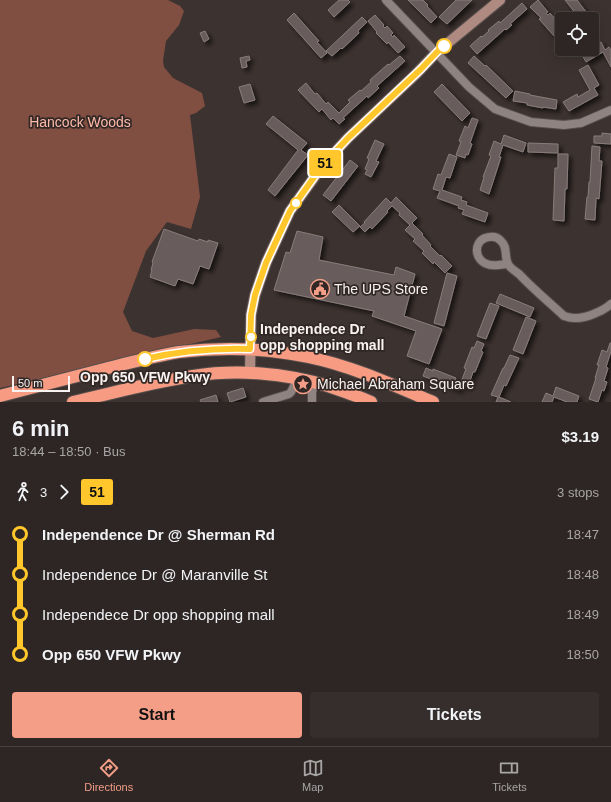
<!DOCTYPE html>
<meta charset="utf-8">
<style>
body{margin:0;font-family:Arial,sans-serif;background:#352e2c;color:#f1f3f6;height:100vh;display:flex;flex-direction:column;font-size:15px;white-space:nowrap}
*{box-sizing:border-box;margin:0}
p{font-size:13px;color:#a7a5a6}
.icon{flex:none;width:22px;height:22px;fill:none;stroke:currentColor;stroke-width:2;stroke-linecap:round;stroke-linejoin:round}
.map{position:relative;height:402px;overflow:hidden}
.sheet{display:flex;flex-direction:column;background:#2d2624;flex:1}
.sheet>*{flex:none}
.badge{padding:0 8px;border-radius:3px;font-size:14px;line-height:26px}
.fabs{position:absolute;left:555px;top:12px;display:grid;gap:8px}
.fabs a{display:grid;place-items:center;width:44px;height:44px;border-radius:4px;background:#2d2624;box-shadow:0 4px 16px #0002,0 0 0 1px #484341;font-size:20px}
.scale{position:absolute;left:12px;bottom:10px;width:58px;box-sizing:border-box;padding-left:4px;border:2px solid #f8f2f0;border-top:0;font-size:11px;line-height:14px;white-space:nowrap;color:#f8f2f0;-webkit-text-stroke:3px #312826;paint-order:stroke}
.map>.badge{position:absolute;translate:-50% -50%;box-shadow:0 0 0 2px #fff}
.legs{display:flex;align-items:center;gap:6px;height:44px;padding:0 12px;font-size:13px}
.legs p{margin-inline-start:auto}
.summary{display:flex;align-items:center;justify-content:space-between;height:68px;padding:0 12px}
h1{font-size:22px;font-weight:700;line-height:30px}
.action{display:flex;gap:8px;margin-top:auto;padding:8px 12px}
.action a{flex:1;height:46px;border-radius:4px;background:#f49e87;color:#111;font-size:16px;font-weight:700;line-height:46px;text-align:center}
.action a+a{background:#352e2c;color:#f1f3f6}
ul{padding:0 12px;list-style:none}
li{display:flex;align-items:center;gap:14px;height:40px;font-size:15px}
li i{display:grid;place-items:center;width:6px;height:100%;margin:0 5px;background:currentColor}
li i::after{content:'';width:10px;height:10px;margin:-5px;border:3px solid;border-radius:50%;background:#2d2624}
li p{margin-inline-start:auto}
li:first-child i{background:linear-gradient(#0000 50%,currentColor 0)}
li:last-child i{background:linear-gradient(currentColor 50%,#0000 0)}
.tab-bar{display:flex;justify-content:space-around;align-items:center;height:56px;border-top:1px solid #484341;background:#2d2624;font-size:11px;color:#a7a5a6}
.tab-bar a{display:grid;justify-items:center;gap:2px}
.tab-bar .selected{color:#f49e87}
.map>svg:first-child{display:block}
.green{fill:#814f42}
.building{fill:#685d5b;stroke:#887d7a;filter:url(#shadow)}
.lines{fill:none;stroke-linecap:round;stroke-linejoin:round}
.street-casing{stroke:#564e4c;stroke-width:10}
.secondary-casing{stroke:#564e4c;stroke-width:12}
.highway-casing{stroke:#564e4c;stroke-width:14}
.street{stroke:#8e8380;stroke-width:8}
.secondary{stroke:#ae8a81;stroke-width:10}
.highway{stroke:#f79c83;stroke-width:12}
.line-1-casing{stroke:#fff;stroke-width:9}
.line-1{stroke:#ffc72c;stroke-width:6}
.stop-1-dot{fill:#fff;stroke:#ffc72c;stroke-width:2}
.labels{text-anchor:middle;stroke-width:3.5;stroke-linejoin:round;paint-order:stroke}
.park-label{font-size:14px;fill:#febaa8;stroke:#312826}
.poi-label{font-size:14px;fill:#f8f2f0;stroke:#312826;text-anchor:start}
.stop-label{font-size:14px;font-weight:bold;fill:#f8f2f0;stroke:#312826;text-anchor:start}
</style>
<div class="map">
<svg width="611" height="402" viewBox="0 0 611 402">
<defs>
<filter id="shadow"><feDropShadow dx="3.5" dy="3.5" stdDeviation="2" flood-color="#0009"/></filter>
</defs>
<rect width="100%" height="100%" fill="#3c3230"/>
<polygon class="green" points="0,0 168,0 180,6 184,11 179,25 166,41 163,61 164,67 173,78 202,93 205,106 196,113 190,115 200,197 191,229 167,222 146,251 123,312 132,331 153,338 194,329 216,330 221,337 0,388"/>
<g class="building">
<polygon points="339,0 348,0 350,2 334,17 328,10"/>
<polygon points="408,0 423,0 428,5 427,6 437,17 431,23"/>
<polygon points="456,0 472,0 447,24 439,17"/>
<polygon points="538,0 548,12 546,13 548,15 550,13 555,19 554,21 561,29 554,36 539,19 541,18 530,7"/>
<polygon points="565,0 577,0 587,13 580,19"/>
<polygon points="522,3 527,9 510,24 512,25 506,30 505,29 477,54 470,46 481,36 482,37 489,31 488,30 499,21 500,23"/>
<polygon points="294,13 319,41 317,42 327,53 321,58 287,20"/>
<polygon points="375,15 384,25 383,26 385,28 387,26 393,33 391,35 393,37 394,35 405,47 398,53 388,42 387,44 376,33 377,32 368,21"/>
<polygon points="362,17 367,22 358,31 359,33 342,49 341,48 332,56 326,51"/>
<polygon points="205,31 209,39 204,42 200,33"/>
<polygon points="601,42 605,50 609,47 611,50 611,67 603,52 586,62 581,53 588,49 592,49 592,47"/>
<polygon points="249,56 250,60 246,61 247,67 242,68 240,58"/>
<polygon points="400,56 405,61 377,86 379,88 368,98 367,96 343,118 345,119 339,124 333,118 331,120 322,109 319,112 298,90 306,83 315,94 317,93 326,104 328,102 339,113 350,102 348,100 360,90 361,91 371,82 370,80 388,64 389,65"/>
<polygon points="474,56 485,66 486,65 513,91 506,98 468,63"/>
<polygon points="588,65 599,85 594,88 598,95 569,111 563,102 577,94 578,97 590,90 579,70"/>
<polygon points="250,84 255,100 244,103 239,87"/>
<polygon points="442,84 470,113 462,121 434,92"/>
<polygon points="515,91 530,94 530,95 557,100 556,109 543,107 543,108 527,105 527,103 513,101"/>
<polygon points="273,116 307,143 301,150 308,155 275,196 268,190 298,150 266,124"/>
<polygon points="472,118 478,120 470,143 472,144 468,155 466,154 465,158 456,155 461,142 459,141 465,126 468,128"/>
<polygon points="602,133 611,134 611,144 594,143 594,136 602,136"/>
<polygon points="504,135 526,143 523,152 503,145 499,157 501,157 489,194 480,190 484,177 483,177 491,156 489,155 494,141 501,144"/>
<polygon points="375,140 384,144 376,161 379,162 371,177 365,174 367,170 365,169 369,159 367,158"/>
<polygon points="528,143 558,144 558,153 528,152"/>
<polygon points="592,146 600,147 599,161 602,161 599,199 596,198 595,220 585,219 587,197 588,197 589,182 590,182"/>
<polygon points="449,154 457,157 450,178 446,177 442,190 462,197 461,200 467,202 466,205 488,213 485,222 462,214 464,210 458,208 459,206 437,198 440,191 433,189 438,174 441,175"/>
<polygon points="558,154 568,154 567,189 565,189 564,221 553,220 555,168 558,168"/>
<polygon points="350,160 358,166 331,201 323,195"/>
<polygon points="396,197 417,218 412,223 423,234 422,235 431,245 430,246 440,256 441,255 452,266 445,273 434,262 433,264 422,253 424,251 413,241 415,239 405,230 410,225 399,215 400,213 392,206 387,211 388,212 372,229 370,227 365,232 360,227 365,223 364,222 386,198 391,203"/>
<polygon points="339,205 360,226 353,232 332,212"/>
<polygon points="164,229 198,241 199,239 208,242 208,240 218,243 209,269 200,266 193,284 178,279 175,286 150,277 152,270 151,270 153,263 152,262"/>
<polygon points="297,231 323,237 319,260 394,275 396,267 415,274 404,316 442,329 429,364 407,356 416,331 372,316 374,311 274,290 286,252 290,253"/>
<polygon points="447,273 457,276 444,326 434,323"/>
<polygon points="500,294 534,308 530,317 496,303"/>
<polygon points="490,303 499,306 486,339 477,336"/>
<polygon points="526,317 536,321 523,354 513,350"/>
<polygon points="477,341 484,344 481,351 483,352 475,372 473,372 468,387 461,384 459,390 423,376 426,368 433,371 433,369 456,378 455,380 461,382 466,369 464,368 472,347 474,348"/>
<polygon points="610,343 611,343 611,351 606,367 608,368 604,381 607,382 604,391 602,390 598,402 589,399 596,378 595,378 599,365 597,365 602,350 607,352"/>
<polygon points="510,355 519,358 506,386 504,385 499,397 511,402 496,402 498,397 491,395 503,368 504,368"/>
<polygon points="556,387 579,396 577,402 567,402 554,397 552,402 542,402 546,393 553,396"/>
<polygon points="243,388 246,397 230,402 227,393"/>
<polygon points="216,395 218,402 201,402 200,400"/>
</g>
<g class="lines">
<defs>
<g id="street">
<polyline points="386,0 469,87 495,109 531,122 564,125 581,123 611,110"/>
<path d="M508 264C501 264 493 267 487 264 475 260 473 243 485 238 491 236 497 236 501 241 508 247 504 256 508 264 510 268 515 271 519 274 533 289 549 302 564 316 567 317 571 318 574 318 585 319 603 311 611 304"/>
<polyline points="263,402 289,394 291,392 298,378"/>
<polyline points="312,402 312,392 315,382"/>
</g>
<polyline id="secondary" points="250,373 251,315 255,295 266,263 290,211 323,165 348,138 416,74 437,52 500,0"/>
<g id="highway">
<path d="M0 396C36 387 72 377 108 368 132 362 155 356 179 352 222 347 266 348 308 357 352 366 393 385 433 402"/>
<path d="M73 402C113 393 152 382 193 376 237 369 285 373 328 386 343 391 357 396 371 402"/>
</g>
</defs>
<use href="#street" class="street-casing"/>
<use href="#secondary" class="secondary-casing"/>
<use href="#highway" class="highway-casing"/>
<use href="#street" class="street"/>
<use href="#secondary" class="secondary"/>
<use href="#highway" class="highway"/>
</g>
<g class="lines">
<defs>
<path id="line-1" d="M145 359C180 351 215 348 250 349L251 315 255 295 266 263 290 211 322 166 348 138 421 69 437 52 444 46"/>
</defs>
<use href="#line-1" class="line-1-casing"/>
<use href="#line-1" class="line-1"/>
</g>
<defs>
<symbol id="civic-ring" viewBox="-11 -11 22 22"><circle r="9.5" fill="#312826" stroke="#f49e87" stroke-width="1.5"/><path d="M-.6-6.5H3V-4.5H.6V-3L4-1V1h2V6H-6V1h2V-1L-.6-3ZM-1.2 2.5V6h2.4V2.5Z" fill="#f49e87"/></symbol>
<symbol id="sight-ring" viewBox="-11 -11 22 22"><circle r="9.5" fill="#312826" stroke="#f49e87" stroke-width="1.5"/><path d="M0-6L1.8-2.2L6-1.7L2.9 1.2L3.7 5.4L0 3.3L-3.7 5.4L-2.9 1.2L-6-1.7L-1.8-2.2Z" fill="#f49e87"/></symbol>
</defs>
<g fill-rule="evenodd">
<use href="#civic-ring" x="309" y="278" width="22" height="22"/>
<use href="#sight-ring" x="292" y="373" width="22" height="22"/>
</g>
<g class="stop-1-dot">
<circle cx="444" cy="46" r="7"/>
<circle cx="296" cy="203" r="5"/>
<circle cx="251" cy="337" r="5"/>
<circle cx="145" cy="359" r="7"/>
</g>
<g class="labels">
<g class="park-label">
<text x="80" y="127">Hancock Woods</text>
</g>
<g class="poi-label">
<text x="334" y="294">The UPS Store</text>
<text x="317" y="389">Michael Abraham Square</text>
</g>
<g class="stop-label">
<text x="260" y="334">Independece Dr<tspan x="260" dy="16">opp shopping mall</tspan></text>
<text x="145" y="382" text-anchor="middle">Opp 650 VFW Pkwy</text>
</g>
</g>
</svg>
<div class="fabs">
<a><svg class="icon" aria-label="locate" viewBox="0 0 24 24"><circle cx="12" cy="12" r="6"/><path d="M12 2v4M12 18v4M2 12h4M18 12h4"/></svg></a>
</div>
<div class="scale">50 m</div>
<b class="badge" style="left:325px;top:163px;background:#ffc72c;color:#111">51</b>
</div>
<section class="sheet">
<div class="summary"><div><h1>6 min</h1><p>18:44 – 18:50 · Bus</p></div><b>$3.19</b></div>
<div class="legs"><svg class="icon" aria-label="walk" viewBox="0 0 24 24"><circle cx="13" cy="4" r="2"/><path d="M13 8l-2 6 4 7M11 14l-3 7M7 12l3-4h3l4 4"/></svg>3<svg class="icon" aria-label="forward" viewBox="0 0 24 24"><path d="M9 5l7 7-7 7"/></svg><b class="badge" style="background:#ffc72c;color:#111">51</b><p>3 stops</p></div>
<ul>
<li><i style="color:#ffc72c"></i><b>Independence Dr @ Sherman Rd</b><p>18:47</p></li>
<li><i style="color:#ffc72c"></i><span>Independence Dr @ Maranville St</span><p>18:48</p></li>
<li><i style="color:#ffc72c"></i><span>Independece Dr opp shopping mall</span><p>18:49</p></li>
<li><i style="color:#ffc72c"></i><b>Opp 650 VFW Pkwy</b><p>18:50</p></li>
</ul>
<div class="action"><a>Start</a><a>Tickets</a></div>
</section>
<nav class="tab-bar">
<a class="selected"><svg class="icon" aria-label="directions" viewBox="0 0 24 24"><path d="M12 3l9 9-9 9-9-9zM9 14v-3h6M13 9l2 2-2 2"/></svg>Directions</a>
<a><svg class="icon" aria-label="map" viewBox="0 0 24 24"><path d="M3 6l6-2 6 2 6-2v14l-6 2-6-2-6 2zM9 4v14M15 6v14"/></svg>Map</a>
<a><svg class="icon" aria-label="tickets" viewBox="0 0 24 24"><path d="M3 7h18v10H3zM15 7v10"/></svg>Tickets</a>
</nav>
